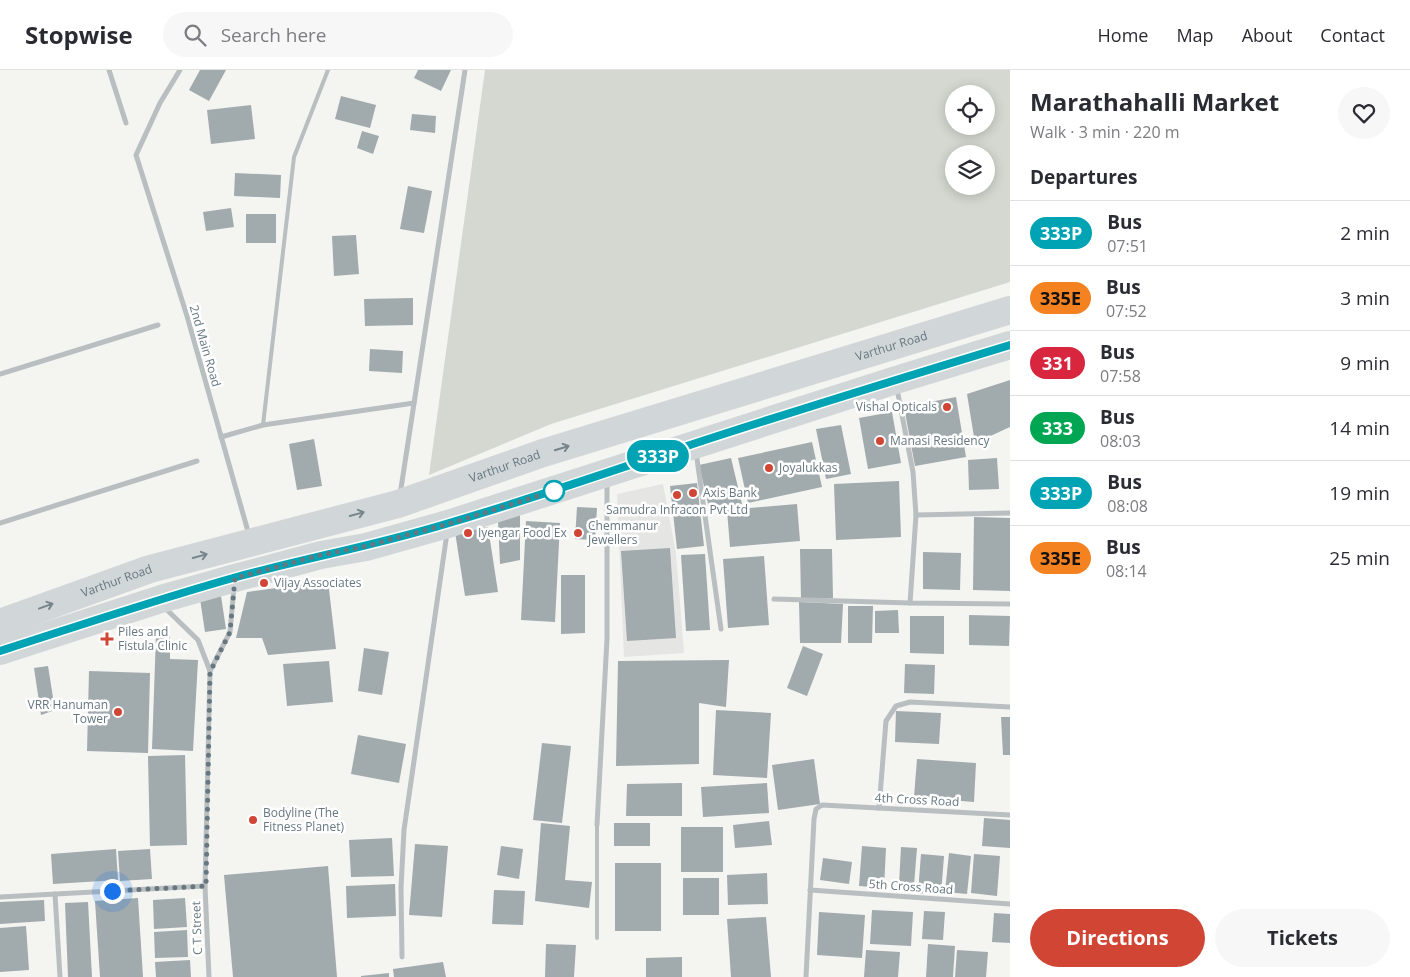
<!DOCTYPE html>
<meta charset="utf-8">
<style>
body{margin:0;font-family:"Open Sans",sans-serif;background:#f7f7f7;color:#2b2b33;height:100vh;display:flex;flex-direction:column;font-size:19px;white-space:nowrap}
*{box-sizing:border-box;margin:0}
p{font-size:16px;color:#7c7c81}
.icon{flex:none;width:28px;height:28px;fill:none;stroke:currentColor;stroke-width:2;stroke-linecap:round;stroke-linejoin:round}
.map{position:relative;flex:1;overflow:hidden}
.details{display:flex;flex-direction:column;background:#fff;width:400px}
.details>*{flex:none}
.badge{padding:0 10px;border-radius:16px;font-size:18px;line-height:32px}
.fabs{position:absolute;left:945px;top:15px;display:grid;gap:10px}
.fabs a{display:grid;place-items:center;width:50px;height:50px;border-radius:50%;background:#fff;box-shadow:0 2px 12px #0003;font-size:25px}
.you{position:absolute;width:25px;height:25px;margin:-12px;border:4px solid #fff;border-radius:50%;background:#1a73e8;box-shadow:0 0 0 8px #1a73e833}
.map>.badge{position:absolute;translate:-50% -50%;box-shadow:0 0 0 2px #fff}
h2{padding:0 20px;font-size:19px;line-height:45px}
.round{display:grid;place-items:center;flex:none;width:52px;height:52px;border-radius:26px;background:#f7f7f7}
.summary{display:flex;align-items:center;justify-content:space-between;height:85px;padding:0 20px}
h1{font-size:24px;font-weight:700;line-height:38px}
.primary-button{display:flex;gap:10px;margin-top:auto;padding:10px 20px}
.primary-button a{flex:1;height:58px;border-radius:30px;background:#d14534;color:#fff;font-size:20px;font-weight:700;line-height:58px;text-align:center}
.primary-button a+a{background:#f7f7f7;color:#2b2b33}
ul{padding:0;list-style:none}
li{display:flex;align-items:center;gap:15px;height:65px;padding:0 20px;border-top:1px solid #e1e1e2}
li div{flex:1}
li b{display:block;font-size:19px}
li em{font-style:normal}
li .badge{min-width:55px;font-weight:700;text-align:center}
header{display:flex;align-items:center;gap:30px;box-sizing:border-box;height:70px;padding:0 25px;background:#fff;border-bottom:1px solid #e1e1e2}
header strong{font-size:24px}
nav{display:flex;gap:28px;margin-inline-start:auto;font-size:18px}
.search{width:350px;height:45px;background:#f7f7f7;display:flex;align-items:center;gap:12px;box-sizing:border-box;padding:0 18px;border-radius:28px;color:#7c7c81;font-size:19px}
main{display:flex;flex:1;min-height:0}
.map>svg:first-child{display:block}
.built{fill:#e5e5e4}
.green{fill:#d4d8d0;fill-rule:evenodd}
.building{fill:#a1aaad}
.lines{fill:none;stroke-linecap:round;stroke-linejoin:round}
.lane{stroke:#b9bec0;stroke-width:4}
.street{stroke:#b9bec0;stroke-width:5}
.primary{stroke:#d1d6d9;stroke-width:28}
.oneway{stroke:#76858c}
.line-casing{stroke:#fff;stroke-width:11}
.line{stroke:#00a3b4;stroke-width:8}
.walk{stroke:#66777f;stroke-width:5;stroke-dasharray:0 9}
.poi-dot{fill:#d14534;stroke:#fff;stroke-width:2}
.stop-dot{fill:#fff;stroke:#00a3b4;stroke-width:2.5}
.labels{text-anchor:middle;stroke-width:5;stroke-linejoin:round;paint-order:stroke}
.street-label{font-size:12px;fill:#66777f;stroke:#fff}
.poi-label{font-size:12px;fill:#66777f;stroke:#fff;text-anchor:start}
</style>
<header>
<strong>Stopwise</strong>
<div class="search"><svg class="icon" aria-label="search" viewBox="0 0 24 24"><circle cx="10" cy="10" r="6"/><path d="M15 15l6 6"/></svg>Search here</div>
<nav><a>Home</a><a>Map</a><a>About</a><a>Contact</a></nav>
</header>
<main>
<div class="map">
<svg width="1010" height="907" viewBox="0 0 1010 907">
<rect width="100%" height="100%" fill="#f4f4f1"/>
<polygon class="built" points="663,414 676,483 684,583 624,587 617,424"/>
<path class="green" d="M485 0H1010V212L551 354 429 405ZM954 24H986V56H954ZM954 84H986V116H954Z"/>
<g class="building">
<polygon points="200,0 226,0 209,31 189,20"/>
<polygon points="418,0 451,0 441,21 414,8"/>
<polygon points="341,26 376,35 370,58 335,49"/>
<polygon points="251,35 255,69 211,74 207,40"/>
<polygon points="412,44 436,46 435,63 410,60"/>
<polygon points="362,61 379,66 373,84 357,78"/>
<polygon points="235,103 281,105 280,128 234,126"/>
<polygon points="408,116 432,121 424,163 400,159"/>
<polygon points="231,138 234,157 206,161 203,142"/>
<rect x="246" y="144" width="30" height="29"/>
<polygon points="356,165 359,204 334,206 332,166"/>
<polygon points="413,228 413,255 365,256 364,229"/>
<polygon points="370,279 403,281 402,303 369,301"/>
<polygon points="1010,310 1010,357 975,373 967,324"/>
<polygon points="956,327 966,387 915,396 904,337"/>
<polygon points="892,342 901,393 868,399 859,348"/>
<polygon points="841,355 851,404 826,409 816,359"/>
<polygon points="314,369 322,416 297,420 289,374"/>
<polygon points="812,372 822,417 748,433 738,388"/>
<polygon points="731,388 742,434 710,442 699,395"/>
<polygon points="997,388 999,419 969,420 968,390"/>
<polygon points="899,411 901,467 836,470 834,414"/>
<polygon points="697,413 704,476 677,479 670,416"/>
<polygon points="797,434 800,471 730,477 727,440"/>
<polygon points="577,437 597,438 595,470 575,469"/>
<polygon points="520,443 520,490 500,494 498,451"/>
<polygon points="974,447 1010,448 1010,521 973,520"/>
<polygon points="526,451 560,453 555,552 521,550"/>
<polygon points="488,457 498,522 465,526 455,462"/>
<polygon points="670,478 676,568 627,571 621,481"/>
<polygon points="800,479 832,479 833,528 801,529"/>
<polygon points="923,482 961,483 960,520 923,519"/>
<polygon points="705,484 710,560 686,561 681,485"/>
<polygon points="764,486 769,555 728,558 723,489"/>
<polygon points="561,505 585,505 585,563 561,564"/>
<polygon points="328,511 336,579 268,585 262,568 236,568 247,522"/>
<polygon points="221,526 226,559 205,562 200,529"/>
<polygon points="799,532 843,534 841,573 800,573"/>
<polygon points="848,536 873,536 872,573 848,573"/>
<polygon points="898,540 899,563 875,563 875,541"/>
<polygon points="969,545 1010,546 1009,576 969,575"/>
<polygon points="910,546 944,546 944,584 910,583"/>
<polygon points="156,565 170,565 170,589 198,590 193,681 152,679"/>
<polygon points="803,576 823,584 807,626 787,618"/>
<polygon points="364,578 389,582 382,625 358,621"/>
<polygon points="729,590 726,637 699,633 699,694 616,696 618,591"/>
<polygon points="329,591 333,632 287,636 283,594"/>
<polygon points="905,594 935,595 934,624 904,623"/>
<polygon points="48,596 55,640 41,645 34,598"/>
<polygon points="89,601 150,603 148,683 87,681"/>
<polygon points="716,640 771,643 767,708 713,705"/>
<polygon points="896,641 941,643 939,674 895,672"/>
<polygon points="1001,647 1010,647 1010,685 1003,685"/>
<polygon points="358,665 406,674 399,713 351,704"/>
<polygon points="542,673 571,676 562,753 533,750"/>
<polygon points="185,685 187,775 150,776 148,686"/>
<polygon points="814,689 820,734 778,740 772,695"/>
<polygon points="917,689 976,693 974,732 914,727"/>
<polygon points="682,713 682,746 626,746 627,714"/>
<polygon points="767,713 769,743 703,747 701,717"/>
<polygon points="984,748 1010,750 1010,778 982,776"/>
<polygon points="769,751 772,775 735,778 733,755"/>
<polygon points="541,753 570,756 565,810 592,812 589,838 535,831"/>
<rect x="614" y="753" width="36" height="23"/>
<rect x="681" y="757" width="42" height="45"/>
<polygon points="392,768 394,806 351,807 349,770"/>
<polygon points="415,774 448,776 442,847 409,845"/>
<polygon points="501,776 523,779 519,809 497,805"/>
<polygon points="862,776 886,778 884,818 859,816"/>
<polygon points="901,777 917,778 914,815 899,814"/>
<polygon points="116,779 118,810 53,814 51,784"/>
<polygon points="150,779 152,809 120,811 118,781"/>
<polygon points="949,783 971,786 967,824 945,822"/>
<polygon points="921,784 944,786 941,825 918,823"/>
<polygon points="974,784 1000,786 997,826 971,823"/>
<polygon points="823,788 852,792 849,814 820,810"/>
<rect x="615" y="793" width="46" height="68"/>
<polygon points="328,796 337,907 233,907 224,805"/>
<polygon points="767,803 768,834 728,835 727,805"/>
<rect x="683" y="808" width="36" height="37"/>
<polygon points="395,814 396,846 347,848 346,816"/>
<polygon points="494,820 525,821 523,855 492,854"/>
<polygon points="138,828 143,907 100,907 95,831"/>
<polygon points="185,828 187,857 154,859 153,830"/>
<polygon points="44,830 45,851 0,854 0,832"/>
<polygon points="88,832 92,907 68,907 65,833"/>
<polygon points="872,840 913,842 911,876 870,874"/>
<polygon points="924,841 945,842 943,870 922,869"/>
<polygon points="819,842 865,845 862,888 817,885"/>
<polygon points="994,843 1010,844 1010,873 992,872"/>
<polygon points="766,847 771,907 731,907 727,849"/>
<polygon points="26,856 29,900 0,902 0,858"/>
<polygon points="187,860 188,887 155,888 154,862"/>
<polygon points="546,874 576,875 574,907 545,907"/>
<polygon points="928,874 955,876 953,907 926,907"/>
<polygon points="866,880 900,882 898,907 864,907"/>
<polygon points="957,880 988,882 986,907 955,907"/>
<polygon points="682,887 682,907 646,907 646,888"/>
<polygon points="190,890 191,907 156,907 155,892"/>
<polygon points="443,892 446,907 394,907 393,899"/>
<polygon points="389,903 389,907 361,907 361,906"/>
</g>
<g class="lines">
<g class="lane">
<polyline points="263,355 294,87 328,0"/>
<polyline points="597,868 597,755"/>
</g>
<g class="street">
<polyline points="109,0 126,53"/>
<polyline points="180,0 160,33 136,85 187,246 249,465"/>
<polyline points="0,304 158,255"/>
<polyline points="897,319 913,402 916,445 1010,443"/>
<polyline points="221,367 263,355 414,333"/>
<polyline points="696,382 721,559"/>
<polyline points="400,425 465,0"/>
<polyline points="916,445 910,533 1010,534"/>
<polyline points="0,453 197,391"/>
<polyline points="774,529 910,533"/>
<polyline points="164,537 198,570 210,601 205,816 209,907"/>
<polyline points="210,601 230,562 234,517"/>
<polyline points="879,738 886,651 896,636 910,632 1010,637"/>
<polyline points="597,755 607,569 607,411"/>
<polyline points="810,820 1010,834"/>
<polyline points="55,824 60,907"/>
<polyline points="0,827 205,816"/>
<polyline points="402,887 401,818 404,760 447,463"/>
<polyline points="806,907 814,749 816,739 822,735 1010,745"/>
</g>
<g class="primary">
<path id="s1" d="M0 553 150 499 398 434 543 383 1010 240"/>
<polyline points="0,581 161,529 235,508 321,485 366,477 448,454 896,310 1010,275"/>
</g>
</g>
<defs><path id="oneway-shaft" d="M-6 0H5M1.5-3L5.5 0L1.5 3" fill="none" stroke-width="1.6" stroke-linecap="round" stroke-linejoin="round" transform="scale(1.25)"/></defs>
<g class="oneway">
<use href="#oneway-shaft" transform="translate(562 378) rotate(-17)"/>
<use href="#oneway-shaft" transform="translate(357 444) rotate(-15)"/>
<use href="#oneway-shaft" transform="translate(200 486) rotate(-15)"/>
<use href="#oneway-shaft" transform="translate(46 536) rotate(-20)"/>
</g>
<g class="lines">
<defs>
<path id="line" d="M0 581C78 556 155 530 233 508 305 488 378 475 449 453 532 429 614 400 696 373 800 339 905 307 1010 275"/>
</defs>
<use href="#line" class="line-casing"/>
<use href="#line" class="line"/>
<polyline class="walk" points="112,821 206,816 210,602 230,562 235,508 321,485 366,476 448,454 554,421"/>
</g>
<g class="poi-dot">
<circle cx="947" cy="337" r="5"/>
<circle cx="880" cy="371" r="5"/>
<circle cx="769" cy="398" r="5"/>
<circle cx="693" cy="423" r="5"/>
<circle cx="677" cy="425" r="5"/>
<circle cx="468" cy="463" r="5"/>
<circle cx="578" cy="463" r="5"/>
<circle cx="264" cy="513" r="5"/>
<path d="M104.5 561.5h5v5h5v5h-5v5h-5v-5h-5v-5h5z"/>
<circle cx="118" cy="642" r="5"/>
<circle cx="253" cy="750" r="5"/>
</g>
<circle class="stop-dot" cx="554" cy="421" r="10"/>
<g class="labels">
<g class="street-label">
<text transform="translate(205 276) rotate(74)" y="4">2nd Main Road</text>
<text dy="4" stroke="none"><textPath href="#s1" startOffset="934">Varthur Road</textPath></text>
<text dy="4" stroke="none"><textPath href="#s1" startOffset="529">Varthur Road</textPath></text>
<text dy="4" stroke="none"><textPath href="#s1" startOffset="124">Varthur Road</textPath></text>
<text transform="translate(917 730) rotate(3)" y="4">4th Cross Road</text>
<text transform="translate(911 817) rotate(4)" y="4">5th Cross Road</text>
<text transform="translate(197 858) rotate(-92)" y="4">C T Street</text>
</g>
<g class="poi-label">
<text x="937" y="341" text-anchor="end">Vishal Opticals</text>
<text x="890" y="375">Manasi Residency</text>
<text x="779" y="402">Joyalukkas</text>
<text x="703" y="427">Axis Bank</text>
<text x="677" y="444" text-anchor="middle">Samudra Infracon Pvt Ltd</text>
<text x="588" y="460">Chemmanur<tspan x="588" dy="14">Jewellers</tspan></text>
<text x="478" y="467">Iyengar Food Ex</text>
<text x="274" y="517">Vijay Associates</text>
<text x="118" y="566">Piles and<tspan x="118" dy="14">Fistula Clinic</tspan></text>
<text x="108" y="639" text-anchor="end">VRR Hanuman<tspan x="108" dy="14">Tower</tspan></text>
<text x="263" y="747">Bodyline (The<tspan x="263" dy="14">Fitness Planet)</tspan></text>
</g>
</g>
</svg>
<div class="fabs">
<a><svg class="icon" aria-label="locate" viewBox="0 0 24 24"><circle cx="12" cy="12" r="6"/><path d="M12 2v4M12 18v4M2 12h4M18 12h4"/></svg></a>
<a><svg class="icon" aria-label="layers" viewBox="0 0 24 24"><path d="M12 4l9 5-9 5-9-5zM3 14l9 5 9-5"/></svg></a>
</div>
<div class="you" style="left:112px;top:821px"></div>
<b class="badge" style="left:658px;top:386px;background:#00a3b4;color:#fff">333P</b>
</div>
<section class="details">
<div class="summary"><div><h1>Marathahalli Market</h1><p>Walk · 3 min · 220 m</p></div><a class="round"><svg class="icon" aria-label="heart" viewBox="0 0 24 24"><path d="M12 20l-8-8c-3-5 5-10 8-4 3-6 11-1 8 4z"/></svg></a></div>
<h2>Departures</h2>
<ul>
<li><span class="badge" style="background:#00a3b4;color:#fff">333P</span><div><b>Bus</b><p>07:51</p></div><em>2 min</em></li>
<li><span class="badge" style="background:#f58220;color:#111">335E</span><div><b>Bus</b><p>07:52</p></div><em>3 min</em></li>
<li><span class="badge" style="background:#d7263d;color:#fff">331</span><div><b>Bus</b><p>07:58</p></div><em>9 min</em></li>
<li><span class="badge" style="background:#00a651;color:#fff">333</span><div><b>Bus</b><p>08:03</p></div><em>14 min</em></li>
<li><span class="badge" style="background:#00a3b4;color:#fff">333P</span><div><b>Bus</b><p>08:08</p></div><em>19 min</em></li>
<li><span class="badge" style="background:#f58220;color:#111">335E</span><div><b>Bus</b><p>08:14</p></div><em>25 min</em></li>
</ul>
<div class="primary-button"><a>Directions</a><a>Tickets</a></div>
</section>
</main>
